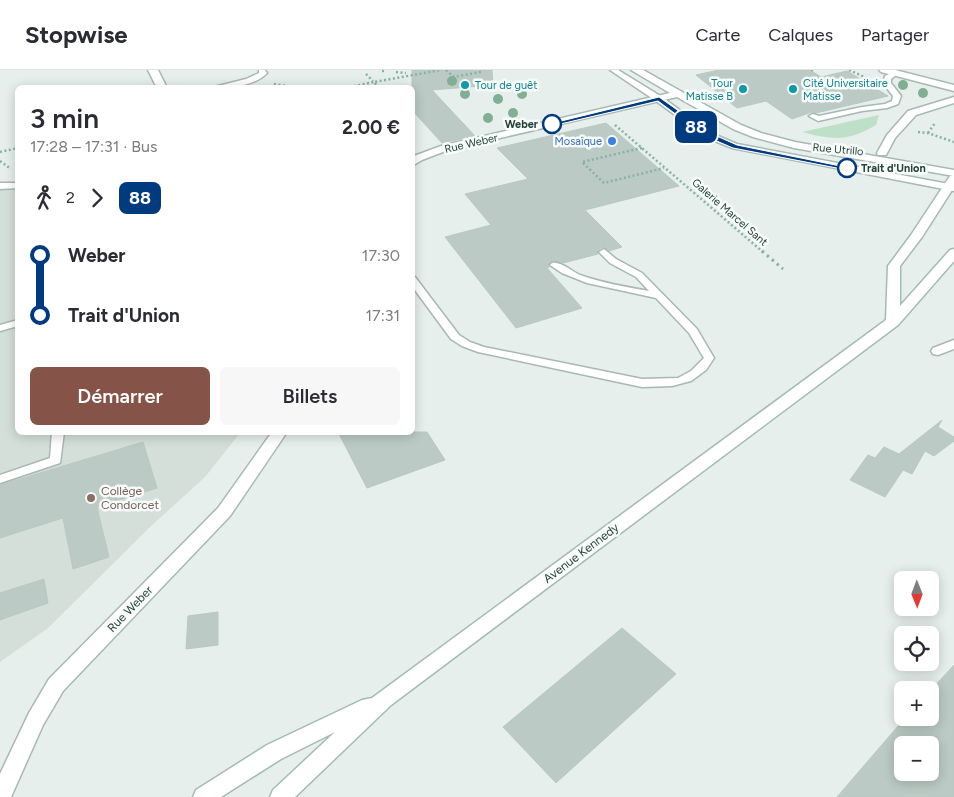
<!DOCTYPE html>
<html lang="fr">
<meta charset="utf-8">
<style>
body{margin:0;font-family:Figtree,sans-serif;background:#f7f7f7;color:#2b2b33;height:100vh;display:flex;flex-direction:column;font-size:19px;white-space:nowrap}
*{box-sizing:border-box;margin:0}
p{font-size:16px;color:#7c7c81}
.icon{flex:none;width:28px;height:28px;fill:none;stroke:currentColor;stroke-width:2;stroke-linecap:round;stroke-linejoin:round}
.map{position:relative;flex:1;overflow:hidden}
.details{position:absolute;left:15px;top:15px;width:400px;height:350px;display:flex;flex-direction:column;background:#fff;border-radius:8px;box-shadow:0 2px 12px #0003}
.details>*{flex:none}
.badge{padding:0 10px;border-radius:8px;font-size:18px;line-height:32px}
.needle{width:32px;rotate:179deg}
.fabs{position:absolute;left:894px;top:501px;display:grid;gap:10px}
.fabs a{display:grid;place-items:center;width:45px;height:45px;border-radius:8px;background:#fff;box-shadow:0 2px 12px #0003;font-size:25px}
.map>.badge{position:absolute;translate:-50% -50%;box-shadow:0 0 0 2px #fff}
.legs{display:flex;align-items:center;gap:8px;height:55px;padding:0 15px;font-size:16px}
.legs p{margin-inline-start:auto}
.headline{display:flex;align-items:center;justify-content:space-between;height:85px;padding:0 15px}
h1{font-size:28px;font-weight:600;line-height:38px}
.cta{display:flex;gap:10px;margin-top:auto;padding:10px 15px}
.cta a{flex:1;height:58px;border-radius:8px;background:#855347;color:#fff;font-size:20px;font-weight:600;line-height:58px;text-align:center}
.cta a+a{background:#f7f7f7;color:#2b2b33}
ul{padding:0 15px;list-style:none}
li{display:flex;align-items:center;gap:18px;height:60px;font-size:19px}
li i{display:grid;place-items:center;width:8px;height:100%;margin:0 6px;background:currentColor}
li i::after{content:'';width:12px;height:12px;margin:-6px;border:4px solid;border-radius:50%;background:#fff}
li p{margin-inline-start:auto}
li:first-child i{background:linear-gradient(#0000 50%,currentColor 0)}
li:last-child i{background:linear-gradient(currentColor 50%,#0000 0)}
header{display:flex;align-items:center;gap:30px;box-sizing:border-box;height:70px;padding:0 25px;background:#fff;border-bottom:1px solid #e1e1e2}
header strong{font-size:24px}
nav{display:flex;gap:28px;margin-inline-start:auto;font-size:18px}
.map>svg:first-child{display:block}
.built{fill:#d4dfda}
.green{fill:#bfe0c8}
.building{fill:#bbcac4;stroke:#b8c9c2;fill-rule:evenodd}
.lines{fill:none;stroke-linecap:round;stroke-linejoin:round}
.lane-casing{stroke:#a8b8b2;stroke-width:3}
.street-casing{stroke:#a8b8b2;stroke-width:3}
.secondary-casing{stroke:#a4bbb3;stroke-width:3}
.path-far1{stroke:#86b3a5;stroke-width:2.5;stroke-dasharray:2 2.5;stroke-linecap:butt}
.path{stroke:#86b3a5;stroke-width:3;stroke-dasharray:2.5 4;stroke-linecap:butt}
.lane{fill:#fff;fill-rule:evenodd}
.street{fill:#fff;fill-rule:evenodd}
.secondary{fill:#fff;fill-rule:evenodd}
.tree{fill:#80af93}
.line-1{fill:#003b80;stroke:#fff}
.culture-dot{fill:#0f9aa8;stroke:#f7fbf9;stroke-width:2}
.stop-1-dot{fill:#fff;stroke:#003b80;stroke-width:2.5}
.shop-dot{fill:#3f7fe0;stroke:#f7fbf9;stroke-width:2}
.education-dot{fill:#8d6e63;stroke:#f7fbf9;stroke-width:2}
.labels{text-anchor:middle;stroke-width:5;stroke-linejoin:round;paint-order:stroke}
.far-culture-label{font-size:11px;fill:#0d838f;stroke:#f7fbf9;text-anchor:start}
.far-stop-label{font-size:11px;font-weight:bold;fill:#24423a;stroke:#f7fbf9;text-anchor:end}
.far-shop-label{font-size:11px;fill:#366cbe;stroke:#f7fbf9;text-anchor:end}
.far-street-label{font-size:11px;fill:#24423a;stroke:#f7fbf9}
.education-label{font-size:12px;fill:#785e54;stroke:#f7fbf9;text-anchor:start}
.street-label{font-size:12px;fill:#24423a;stroke:#f7fbf9}
</style>
<header>
<strong>Stopwise</strong>
<nav><a>Carte</a><a>Calques</a><a>Partager</a></nav>
</header>
<div class="map">
<svg width="954" height="727" viewBox="0 0 954 727">
<rect width="100%" height="100%" fill="#e6efeb"/>
<polygon class="built" points="17,111 18,362 240,363 205,407 150,457 48,558 0,592 0,112"/>
<path class="green" d="M879 45 876 55C847 72 833 70 802 62Z"/>
<g class="building">
<polygon points="412,0 492,0 493,15 432,20 475,66 442,73 412,40"/>
<polygon points="719,0 810,0 821,7 847,1 888,26 816,43 812,42 792,49 766,31 737,38 696,5"/>
<polygon points="606,53 679,116 585,140 622,177 609,181 603,177 598,180 598,184 563,193 551,192 548,195 549,197 547,198 582,238 516,258 445,167 491,155 465,124 528,109 497,78"/>
<polygon points="942,350 938,357 954,367 954,371 934,386 925,381 912,404 903,400 885,427 850,410 868,385 875,388 884,377 899,384"/>
<polygon points="338,362 427,362 445,390 367,418"/>
<polygon points="143,372 157,418 97,437 109,487 73,499 63,448 0,468 0,415"/>
<polygon points="44,509 48,533 0,550 0,523"/>
<polygon points="218,542 218,575 186,579 188,546"/>
<polygon points="622,558 676,604 556,713 503,657"/>
<path d="M954 595V727H837L905 648H930V621ZM902 675H930V702H902Z"/>
</g>
<g class="lines">
<defs>
<g id="lane">
<path d="M259 0H265L267 3C254 17 227 18 210 18L246 9 259 3Z"/>
<polygon points="610,0 618,0 662,27 711,63 737,74 954,115 954,121 732,78 705,67 656,31"/>
<polygon points="895,1 899,3 891,9 891,13 901,26 898,34 887,38 862,41 818,51 809,46 813,44 819,46 862,37 885,34 892,31 893,26 883,13 885,6"/>
<polygon points="0,113 18,113 18,118 0,119"/>
<path d="M604 179 616 189 642 203 697 259 714 288 706 300 691 311 672 316 642 317 478 282 462 276 451 269 412 216V206L415 207 459 265 470 272 484 277 642 309 678 308 691 301 704 288 689 263 656 228 587 213 562 203 550 195 552 193C561 191 571 201 580 205 602 213 626 217 649 221L636 207 610 193 599 182Z"/>
<polygon points="18,250 18,256 0,261 0,255"/>
<polygon points="52,362 64,362 60,393 0,413 0,405 50,388"/>
</g>
<g id="street">
<polygon points="148,0 158,0 167,18 157,18"/>
<polygon points="631,0 643,0 741,55 761,63 795,72 954,100 954,106 794,78 753,67 733,59 677,27 448,80 422,90 412,96 414,86 441,76 670,23"/>
<polygon points="879,0 895,0 954,15 954,21 881,2"/>
<polygon points="954,27 954,33 916,45 895,68 886,85 878,85 877,83 887,65 908,41"/>
<polygon points="954,270 954,279 938,285 933,284 931,281 933,278"/>
<polygon points="272,362 287,362 230,446 63,621 43,655 11,727 0,727 0,704 29,643 49,609 218,438"/>
</g>
<polygon id="secondary" points="954,105 954,117 922,167 900,196 900,236 950,180 954,179 954,191 898,255 391,635 295,727 270,727 273,720 335,662 281,689 221,727 193,727 196,720 267,675 362,630 372,628 886,250 888,196 911,165 950,106"/>
</defs>
<use href="#lane" class="lane-casing"/>
<use href="#street" class="street-casing"/>
<use href="#secondary" class="secondary-casing"/>
<g class="path-far1">
<polyline points="446,0 454,7 481,2"/>
<polyline points="811,0 813,0"/>
<polyline points="849,0 869,9"/>
<polyline points="382,1 386,1"/>
<polyline points="396,2 406,3"/>
<polyline points="366,4 373,11"/>
<polyline points="274,14 298,18"/>
<polyline points="345,18 374,12"/>
<polyline points="379,18 374,12 441,0"/>
<polyline points="615,55 763,182"/>
<polyline points="918,62 928,63 954,72"/>
<polyline points="928,63 935,53"/>
<polyline points="642,78 582,92 604,113 664,98"/>
<polyline points="0,82 18,78"/>
<polyline points="0,91 11,99"/>
</g>
<polyline class="path" points="762,181 783,199"/>
<use href="#lane" class="lane"/>
<use href="#street" class="street"/>
<use href="#secondary" class="secondary"/>
</g>
<g class="tree">
<circle cx="452" cy="11" r="5"/>
<circle cx="903" cy="15" r="5"/>
<circle cx="923" cy="23" r="5"/>
<circle cx="465" cy="24" r="5"/>
<circle cx="522" cy="24" r="5"/>
<circle cx="498" cy="29" r="5"/>
<circle cx="513" cy="43" r="5"/>
<circle cx="488" cy="48" r="5"/>
</g>
<polygon class="line-1" points="659,27 710,63 737,75 850,98 847,100 733,78 705,66 658,31 552,56 549,54"/>
<g class="culture-dot">
<circle cx="465" cy="15" r="5"/>
<circle cx="743" cy="19" r="5"/>
<circle cx="793" cy="19" r="5"/>
</g>
<g class="stop-1-dot">
<circle cx="552" cy="54" r="9"/>
<circle cx="847" cy="98" r="9"/>
</g>
<circle class="shop-dot" cx="612" cy="71" r="5"/>
<circle class="education-dot" cx="91" cy="428" r="5"/>
<g class="labels">
<g class="far-culture-label">
<text x="733" y="17" text-anchor="end">Tour<tspan x="733" dy="13">Matisse B</tspan></text>
<text x="803" y="17">Cité Universitaire<tspan x="803" dy="13">Matisse</tspan></text>
<text x="475" y="19">Tour de guêt</text>
</g>
<g class="far-stop-label">
<text x="538" y="58">Weber</text>
<text x="861" y="102" text-anchor="start">Trait d'Union</text>
</g>
<g class="far-shop-label">
<text x="602" y="75">Mosaïque</text>
</g>
<g class="far-street-label">
<text transform="translate(471 73) rotate(-13)" y="4">Rue Weber</text>
<text transform="translate(838 79) rotate(5)" y="4">Rue Utrillo</text>
<text transform="translate(730 142) rotate(41)" y="4">Galerie Marcel Sant</text>
</g>
<g class="education-label">
<text x="101" y="425">Collège<tspan x="101" dy="14">Condorcet</tspan></text>
</g>
<g class="street-label">
<text transform="translate(581 483) rotate(-37)" y="4">Avenue Kennedy</text>
<text transform="translate(130 539) rotate(-46)" y="4">Rue Weber</text>
</g>
</g>
</svg>
<div class="fabs">
<a><svg class="needle" viewBox="-14 -14 28 28"><path d="M0-13l5 13h-10z" fill="#e53935"/><path d="M0 13l5-13h-10z" fill="#7c7c81"/></svg></a>
<a><svg class="icon" aria-label="locate" viewBox="0 0 24 24"><circle cx="12" cy="12" r="6"/><path d="M12 2v4M12 18v4M2 12h4M18 12h4"/></svg></a>
<a>+</a>
<a>−</a>
</div>
<b class="badge" style="left:696px;top:57px;background:#003b80;color:#fff">88</b>
<section class="details">
<div class="headline"><div><h1>3 min</h1><p>17:28 – 17:31 · Bus</p></div><b>2.00 €</b></div>
<div class="legs"><svg class="icon" aria-label="walk" viewBox="0 0 24 24"><circle cx="13" cy="4" r="2"/><path d="M13 8l-2 6 4 7M11 14l-3 7M7 12l3-4h3l4 4"/></svg>2<svg class="icon" aria-label="forward" viewBox="0 0 24 24"><path d="M9 5l7 7-7 7"/></svg><b class="badge" style="background:#003b80;color:#fff">88</b></div>
<ul>
<li><i style="color:#003b80"></i><b>Weber</b><p>17:30</p></li>
<li><i style="color:#003b80"></i><b>Trait d'Union</b><p>17:31</p></li>
</ul>
<div class="cta"><a>Démarrer</a><a>Billets</a></div>
</section>
</div>
